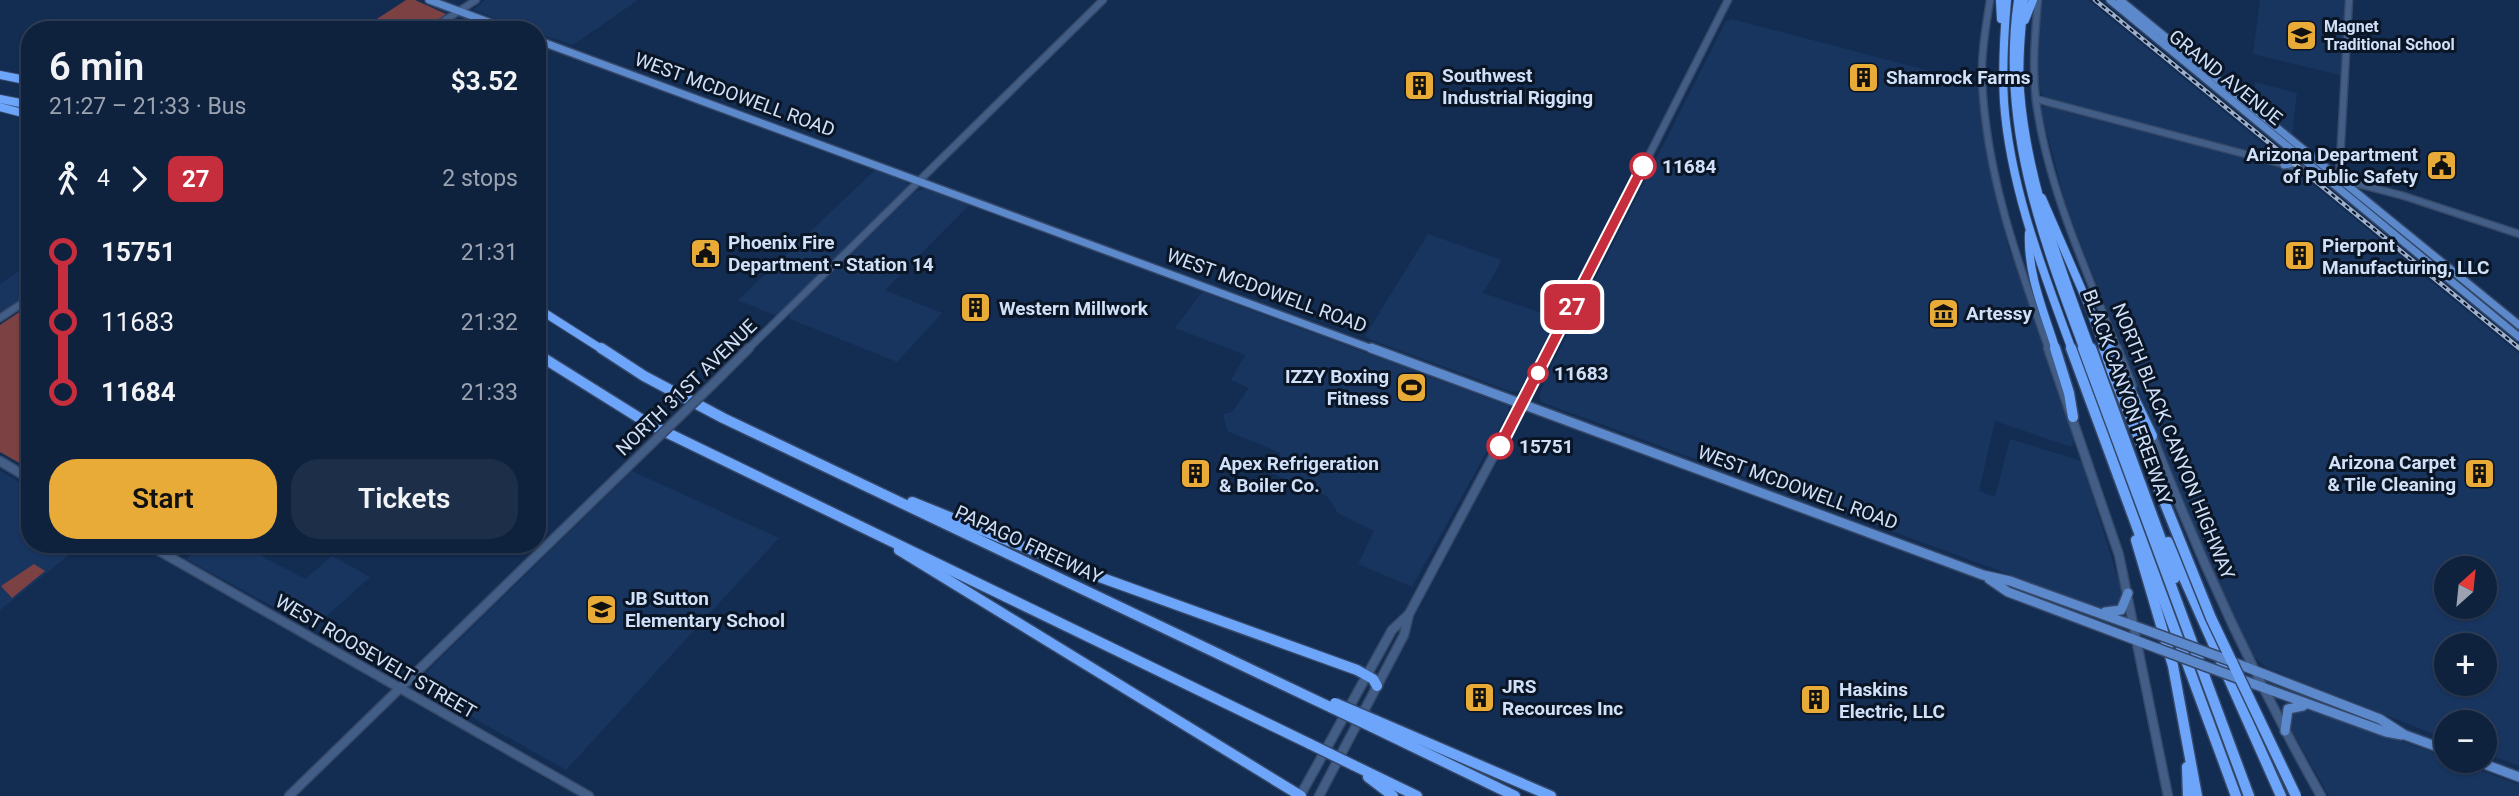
<!DOCTYPE html>
<meta charset="utf-8">
<style>
body{margin:0;font-family:Roboto,sans-serif;background:#1c2e48;color:#f1f3f6;height:100vh;display:flex;flex-direction:column;font-size:26px;white-space:nowrap}
*{box-sizing:border-box;margin:0}
p{font-size:23px;color:#9ba3b0}
.icon{flex:none;width:38px;height:38px;fill:none;stroke:currentColor;stroke-width:2;stroke-linecap:round;stroke-linejoin:round}
.map{position:relative;flex:1;overflow:hidden}
.sheet{position:absolute;left:21px;top:21px;width:525px;height:532px;display:flex;flex-direction:column;background:#0e213d;border-radius:28px;box-shadow:0 2px 5px #0004,0 0 0 2px #2e3e57}
.sheet>*{flex:none}
.badge{padding:0 14px;border-radius:10px;font-size:24px;line-height:46px}
.needle{width:46px;rotate:27deg}
.controls{position:absolute;left:2434px;top:556px;display:grid;gap:14px}
.controls a{display:grid;place-items:center;width:63px;height:63px;border-radius:50%;background:#0e213d;box-shadow:0 2px 5px #0004,0 0 0 2px #2e3e57;font-size:35px}
.map>.badge{position:absolute;translate:-50% -50%;box-shadow:0 0 0 4px #fff}
.legs{display:flex;align-items:center;gap:10px;height:77px;padding:0 28px;font-size:23px}
.legs p{margin-inline-start:auto}
.overview{display:flex;align-items:center;justify-content:space-between;height:119px;padding:0 28px}
h1{font-size:38px;font-weight:600;line-height:52px}
.action{display:flex;gap:14px;margin-top:auto;padding:14px 28px}
.action a{flex:1;height:80px;border-radius:28px;background:#e9ab38;color:#111;font-size:28px;font-weight:600;line-height:80px;text-align:center}
.action a+a{background:#1c2e48;color:#f1f3f6}
ul{padding:0 28px;list-style:none}
li{display:flex;align-items:center;gap:24px;height:70px;font-size:26px}
li i{display:grid;place-items:center;width:10px;height:100%;margin:0 9px;background:currentColor}
li i::after{content:'';width:18px;height:18px;margin:-9px;border:5px solid;border-radius:50%;background:#0e213d}
li p{margin-inline-start:auto}
li:first-child i{background:linear-gradient(#0000 50%,currentColor 0)}
li:last-child i{background:linear-gradient(currentColor 50%,#0000 0)}
.map>svg:first-child{display:block}
.built{fill:#183560;fill-rule:evenodd}
.green{fill:#7b4143}
.lines{fill:none;stroke-linecap:round;stroke-linejoin:round}
.secondary-far1-casing{stroke:#364868;stroke-width:9}
.secondary-casing{stroke:#364868;stroke-width:11}
.primary-far1-casing{stroke:#364868;stroke-width:10}
.primary-casing{stroke:#364868;stroke-width:12}
.highway-far1-casing{stroke:#364868;stroke-width:10}
.highway-casing{stroke:#364868;stroke-width:13}
.secondary-far1{stroke:#435e86;stroke-width:6}
.secondary{stroke:#435e86;stroke-width:8}
.primary-far1{stroke:#5c89cc;stroke-width:7}
.primary{stroke:#5c89cc;stroke-width:9}
.highway-far1{stroke:#6da5fa;stroke-width:8}
.highway{stroke:#6da5fa;stroke-width:10}
.rail-casing{stroke:#9eb0cc;stroke-width:4.5}
.rail{stroke:#0a1525;stroke-width:2;stroke-dasharray:4.5;stroke-linecap:butt}
.secondary-bridge-casing{stroke:#364868;stroke-width:11;stroke-linecap:butt}
.primary-bridge-casing{stroke:#364868;stroke-width:12;stroke-linecap:butt}
.highway-bridge-casing{stroke:#364868;stroke-width:13;stroke-linecap:butt}
.secondary-bridge{stroke:#435e86;stroke-width:8}
.primary-bridge{stroke:#5c89cc;stroke-width:9}
.highway-bridge{stroke:#6da5fa;stroke-width:10}
.line-1{fill:#c62d3d;stroke:#fff;stroke-width:2}
.stop-1-dot{fill:#fff;stroke:#c62d3d;stroke-width:3.5}
.labels{text-anchor:middle;stroke-width:6;stroke-linejoin:round;paint-order:stroke}
.far-poi-label{font-size:16px;font-weight:bold;fill:#d0e0f8;stroke:#0a1525;text-anchor:start}
.poi-label{font-size:19px;font-weight:bold;fill:#d0e0f8;stroke:#0a1525;text-anchor:start}
.street-label{font-size:19px;fill:#d0e0f8;stroke:#0a1525}
.stop-label{font-size:19px;font-weight:bold;fill:#d0e0f8;stroke:#0a1525;text-anchor:start}
</style>
<div class="map">
<svg width="2519" height="796" viewBox="0 0 2519 796">
<rect width="100%" height="100%" fill="#132c51"/>
<g class="built">
<polygon points="485,0 638,0 573,45 537,33 537,30 528,30 473,10"/>
<path d="M2042 0H2088L2519 354V766L2485 753V723H2446V739L2267 668 2253 656 2204 555 2067 209 2041 110 2044 106V98L2039 89 2037 45ZM2446 569H2485V607H2446ZM2446 646H2485V684H2446Z"/>
<polygon points="2260,0 2349,0 2344,76 2253,54"/>
<polygon points="1732,19 1979,84 1985,138 2009,250 2014,260 2075,440 2072,446 2068,446 1995,421 1979,491 1995,497 2010,439 2082,461 2121,589 2122,597 2116,605 2105,608 2087,603 1541,402 1539,396 1553,363 1726,21"/>
<polygon points="2255,82 2297,93 2292,136 2254,104"/>
<polygon points="875,170 906,182 908,186 777,316 738,300"/>
<polygon points="926,189 969,205 885,290 942,313 897,362 790,319 790,314 916,191"/>
<polygon points="1428,234 1502,260 1483,293 1557,318 1519,391 1512,392 1369,339 1365,336"/>
<polygon points="30,264 30,293 0,312 0,284"/>
<polygon points="1202,292 1508,406 1509,411 1412,587 1358,564 1374,531 1338,513 1327,496 1269,472 1281,453 1227,431 1223,414 1232,412 1249,388 1231,380 1245,355 1175,328"/>
<polygon points="0,471 30,488 30,544 83,544 0,610"/>
<polygon points="632,471 779,538 566,770 419,687 418,680"/>
<polygon points="204,544 246,544 267,559 305,579 332,556 370,577 317,625 310,627 186,559"/>
<polygon points="2298,710 2312,710 2446,757 2446,761 2457,761 2519,785 2519,796 2329,796 2290,728 2290,717"/>
</g>
<g class="green">
<polygon points="406,0 415,0 446,14 423,30 363,28"/>
<polygon points="30,305 30,469 0,452 0,325"/>
<polygon points="34,564 45,571 12,598 1,586"/>
</g>
<g class="lines">
<defs>
<g id="secondary-far1">
<path d="M1990 0C1986 26 1981 53 1982 80 1986 174 2018 263 2049 350"/>
<path d="M2038 0C2035 34 2032 67 2036 101 2048 189 2086 269 2118 350"/>
<polyline points="430,30 476,0"/>
<polyline points="2036,99 2404,196 2519,234"/>
<polyline points="2339,179 2349,0"/>
<polyline points="0,318 30,298"/>
<polyline points="747,350 1103,0"/>
<polyline points="1550,350 1728,0"/>
</g>
<g id="secondary">
<polyline points="2048,348 2119,555 2168,796"/>
<polyline points="2117,348 2132,386"/>
<polyline points="714,383 749,348"/>
<path d="M2151 433C2199 558 2255 679 2321 796"/>
<polyline points="0,461 30,479"/>
<polyline points="147,544 589,796"/>
<polyline points="289,796 642,453"/>
<polyline points="1300,796 1392,630 1408,615"/>
<polyline points="1319,796 1404,635 1409,614 1551,348"/>
</g>
<g id="primary-far1">
<polyline points="429,0 510,30"/>
<polyline points="2110,0 2519,337"/>
<polyline points="2120,0 2519,325"/>
<polyline points="537,40 1375,350"/>
<polyline points="2284,165 2293,163 2295,153"/>
</g>
<g id="primary">
<polyline points="1371,348 1983,575 2010,581 2154,633"/>
<polyline points="1989,579 2008,592 2159,649"/>
<polyline points="2105,612 2121,610 2128,593"/>
<polyline points="2233,662 2380,719 2405,735 2446,750"/>
<polyline points="2240,679 2386,732 2402,735"/>
<polyline points="2285,731 2288,709 2303,706"/>
<polyline points="2476,761 2519,777"/>
</g>
<g id="highway-far1">
<polyline points="2000,0 2001,19"/>
<path d="M2007 0C2004 34 2002 68 2004 102 2010 187 2043 271 2072 350"/>
<path d="M2018 0C2000 124 2041 236 2084 350"/>
<path d="M2024 0C2021 30 2018 61 2020 91 2027 181 2060 266 2091 350"/>
<polyline points="2025,20 2033,0"/>
<polyline points="0,75 30,81"/>
<polyline points="0,99 30,105"/>
<polyline points="0,107 30,115"/>
<polyline points="2042,198 2088,304 2105,350"/>
<path d="M2029 233C2027 273 2044 312 2056 350"/>
<polyline points="537,308 603,350"/>
<polyline points="2109,347 2111,350"/>
</g>
<g id="highway">
<polyline points="601,348 644,376 723,418 1332,708"/>
<polyline points="2055,348 2069,393 2073,417"/>
<polyline points="2071,348 2236,796"/>
<polyline points="2083,348 2249,796"/>
<polyline points="2091,348 2175,578"/>
<polyline points="2104,348 2113,374"/>
<polyline points="2110,348 2152,436"/>
<polyline points="537,354 649,424 1310,744"/>
<polyline points="912,502 1094,575 1357,670 1373,679 1377,686"/>
<polyline points="2136,540 2173,666 2197,796"/>
<polyline points="2168,542 2281,796"/>
<polyline points="899,550 1301,796"/>
<polyline points="1375,720 1551,796"/>
<polyline points="1372,727 1515,796"/>
<polyline points="1353,765 1417,796"/>
<polyline points="2187,767 2188,796"/>
<polyline points="1368,777 1393,796"/>
</g>
</defs>
<use href="#secondary-far1" class="secondary-far1-casing"/>
<use href="#secondary" class="secondary-casing"/>
<use href="#primary-far1" class="primary-far1-casing"/>
<use href="#primary" class="primary-casing"/>
<use href="#highway-far1" class="highway-far1-casing"/>
<use href="#highway" class="highway-casing"/>
<use href="#secondary-far1" class="secondary-far1"/>
<use href="#secondary" class="secondary"/>
<use href="#primary-far1" class="primary-far1"/>
<use href="#primary" class="primary"/>
<use href="#highway-far1" class="highway-far1"/>
<use href="#highway" class="highway"/>
<defs>
<polyline id="rail" points="2095,0 2519,348"/>
</defs>
<use href="#rail" class="rail-casing"/>
<use href="#rail" class="rail"/>
<defs>
<polyline id="secondary-bridge" points="642,453 714,383"/>
<g id="primary-bridge">
<polyline points="2154,633 2233,662"/>
<polyline points="2159,649 2240,679"/>
</g>
<g id="highway-bridge">
<polyline points="2113,374 2211,618 2296,796"/>
<polyline points="1335,703 1375,720"/>
<polyline points="1332,708 1372,727"/>
<polyline points="1310,744 1353,765"/>
</g>
</defs>
<use href="#secondary-bridge" class="secondary-bridge-casing"/>
<use href="#primary-bridge" class="primary-bridge-casing"/>
<use href="#highway-bridge" class="highway-bridge-casing"/>
<use href="#secondary-bridge" class="secondary-bridge"/>
<use href="#primary-bridge" class="primary-bridge"/>
<use href="#highway-bridge" class="highway-bridge"/>
</g>
<polygon class="line-1" points="1643,162 1649,166 1507,446 1505,450 1495,450 1493,446 1637,166"/>
<defs>
<symbol id="school-square" viewBox="-11 -11 22 22"><rect x="-9" y="-9" width="18" height="18" rx="4" fill="#e9ab38" stroke="#0a1525"/><path d="M0-5L7-2L0 1L-7-2ZM-4 1L0 2.5L4 1V4Q0 6-4 4Z" fill="#111"/></symbol>
<symbol id="building-square" viewBox="-11 -11 22 22"><rect x="-9" y="-9" width="18" height="18" rx="4" fill="#e9ab38" stroke="#0a1525"/><path d="M-4-6H4V6H1V3H-1V6H-4ZM-2.5-4.3h1.7v1.8h-1.7ZM.8-4.3h1.7v1.8H.8ZM-2.5-1h1.7V.8h-1.7ZM.8-1h1.7V.8H.8Z" fill="#111"/></symbol>
<symbol id="civic-square" viewBox="-11 -11 22 22"><rect x="-9" y="-9" width="18" height="18" rx="4" fill="#e9ab38" stroke="#0a1525"/><path d="M-.6-6.5H3V-4.5H.6V-3L4-1V1h2V6H-6V1h2V-1L-.6-3ZM-1.2 2.5V6h2.4V2.5Z" fill="#111"/></symbol>
<symbol id="museum-square" viewBox="-11 -11 22 22"><rect x="-9" y="-9" width="18" height="18" rx="4" fill="#e9ab38" stroke="#0a1525"/><path d="M0-6L6-3V-2H-6V-3ZM-5-1h2V3h-2ZM-1-1h2V3h-2ZM3-1h2V3H3ZM-6 4H6V6H-6Z" fill="#111"/></symbol>
<symbol id="stadium-square" viewBox="-11 -11 22 22"><rect x="-9" y="-9" width="18" height="18" rx="4" fill="#e9ab38" stroke="#0a1525"/><path d="M0-5a6.5 5 0 1 0 0 10a6.5 5 0 1 0 0-10ZM-3.5-1.8h7v3.6h-7Z" fill="#111"/></symbol>
</defs>
<g fill-rule="evenodd">
<use href="#school-square" x="2284" y="18" width="35" height="35"/>
<use href="#building-square" x="1846" y="60" width="35" height="35"/>
<use href="#building-square" x="1402" y="68" width="35" height="35"/>
<use href="#civic-square" x="2424" y="148" width="35" height="35"/>
<use href="#civic-square" x="688" y="236" width="35" height="35"/>
<use href="#building-square" x="2282" y="238" width="35" height="35"/>
<use href="#building-square" x="958" y="290" width="35" height="35"/>
<use href="#museum-square" x="1926" y="296" width="35" height="35"/>
<use href="#stadium-square" x="1394" y="370" width="35" height="35"/>
<use href="#building-square" x="2462" y="456" width="35" height="35"/>
<use href="#building-square" x="1178" y="456" width="35" height="35"/>
<use href="#school-square" x="584" y="592" width="35" height="35"/>
<use href="#building-square" x="1462" y="680" width="35" height="35"/>
<use href="#building-square" x="1798" y="682" width="35" height="35"/>
</g>
<g class="stop-1-dot">
<circle cx="1643" cy="166" r="12"/>
<circle cx="1538" cy="373" r="9"/>
<circle cx="1500" cy="446" r="12"/>
</g>
<g class="labels">
<g class="far-poi-label">
<text x="2324" y="32">Magnet<tspan x="2324" dy="18">Traditional School</tspan></text>
</g>
<g class="poi-label">
<text x="1442" y="82">Southwest<tspan x="1442" dy="22">Industrial Rigging</tspan></text>
<text x="1886" y="84">Shamrock Farms</text>
<text x="2418" y="161" text-anchor="end">Arizona Department<tspan x="2418" dy="22">of Public Safety</tspan></text>
<text x="728" y="249">Phoenix Fire<tspan x="728" dy="22">Department - Station 14</tspan></text>
<text x="2322" y="252">Pierpont<tspan x="2322" dy="22">Manufacturing, LLC</tspan></text>
<text x="999" y="315">Western Millwork</text>
<text x="1966" y="320">Artessy</text>
<text x="1389" y="383" text-anchor="end">IZZY Boxing<tspan x="1389" dy="22">Fitness</tspan></text>
<text x="2456" y="469" text-anchor="end">Arizona Carpet<tspan x="2456" dy="22">&amp; Tile Cleaning</tspan></text>
<text x="1219" y="470">Apex Refrigeration<tspan x="1219" dy="22">&amp; Boiler Co.</tspan></text>
<text x="625" y="605">JB Sutton<tspan x="625" dy="22">Elementary School</tspan></text>
<text x="1502" y="693">JRS<tspan x="1502" dy="22">Recources Inc</tspan></text>
<text x="1839" y="696">Haskins<tspan x="1839" dy="22">Electric, LLC</tspan></text>
</g>
<g class="street-label">
<text transform="translate(2226 77) rotate(39)" y="7">GRAND AVENUE</text>
<text transform="translate(735 94) rotate(20)" y="7">WEST MCDOWELL ROAD</text>
<text transform="translate(1267 290) rotate(20)" y="7">WEST MCDOWELL ROAD</text>
<text transform="translate(686 387) rotate(-44)" y="7">NORTH 31ST AVENUE</text>
<text transform="translate(2128 397) rotate(70)" y="7">BLACK CANYON FREEWAY</text>
<text transform="translate(2174 441) rotate(68)" y="7">NORTH BLACK CANYON HIGHWAY</text>
<text transform="translate(1798 487) rotate(20)" y="7">WEST MCDOWELL ROAD</text>
<text transform="translate(1029 544) rotate(25)" y="7">PAPAGO FREEWAY</text>
<text transform="translate(376 656) rotate(30)" y="7">WEST ROOSEVELT STREET</text>
</g>
<g class="stop-label">
<text x="1662" y="173">11684</text>
<text x="1554" y="380">11683</text>
<text x="1519" y="453">15751</text>
</g>
</g>
</svg>
<div class="controls">
<a><svg class="needle" viewBox="-14 -14 28 28"><path d="M0-13l5 13h-10z" fill="#e53935"/><path d="M0 13l5-13h-10z" fill="#9ba3b0"/></svg></a>
<a>+</a>
<a>−</a>
</div>
<b class="badge" style="left:1572px;top:307px;background:#c62d3d;color:#fff">27</b>
<section class="sheet">
<div class="overview"><div><h1>6 min</h1><p>21:27 – 21:33 · Bus</p></div><b>$3.52</b></div>
<div class="legs"><svg class="icon" aria-label="walk" viewBox="0 0 24 24"><circle cx="13" cy="4" r="2"/><path d="M13 8l-2 6 4 7M11 14l-3 7M7 12l3-4h3l4 4"/></svg>4<svg class="icon" aria-label="forward" viewBox="0 0 24 24"><path d="M9 5l7 7-7 7"/></svg><b class="badge" style="background:#c62d3d;color:#fff">27</b><p>2 stops</p></div>
<ul>
<li><i style="color:#c62d3d"></i><b>15751</b><p>21:31</p></li>
<li><i style="color:#c62d3d"></i><span>11683</span><p>21:32</p></li>
<li><i style="color:#c62d3d"></i><b>11684</b><p>21:33</p></li>
</ul>
<div class="action"><a>Start</a><a>Tickets</a></div>
</section>
</div>
